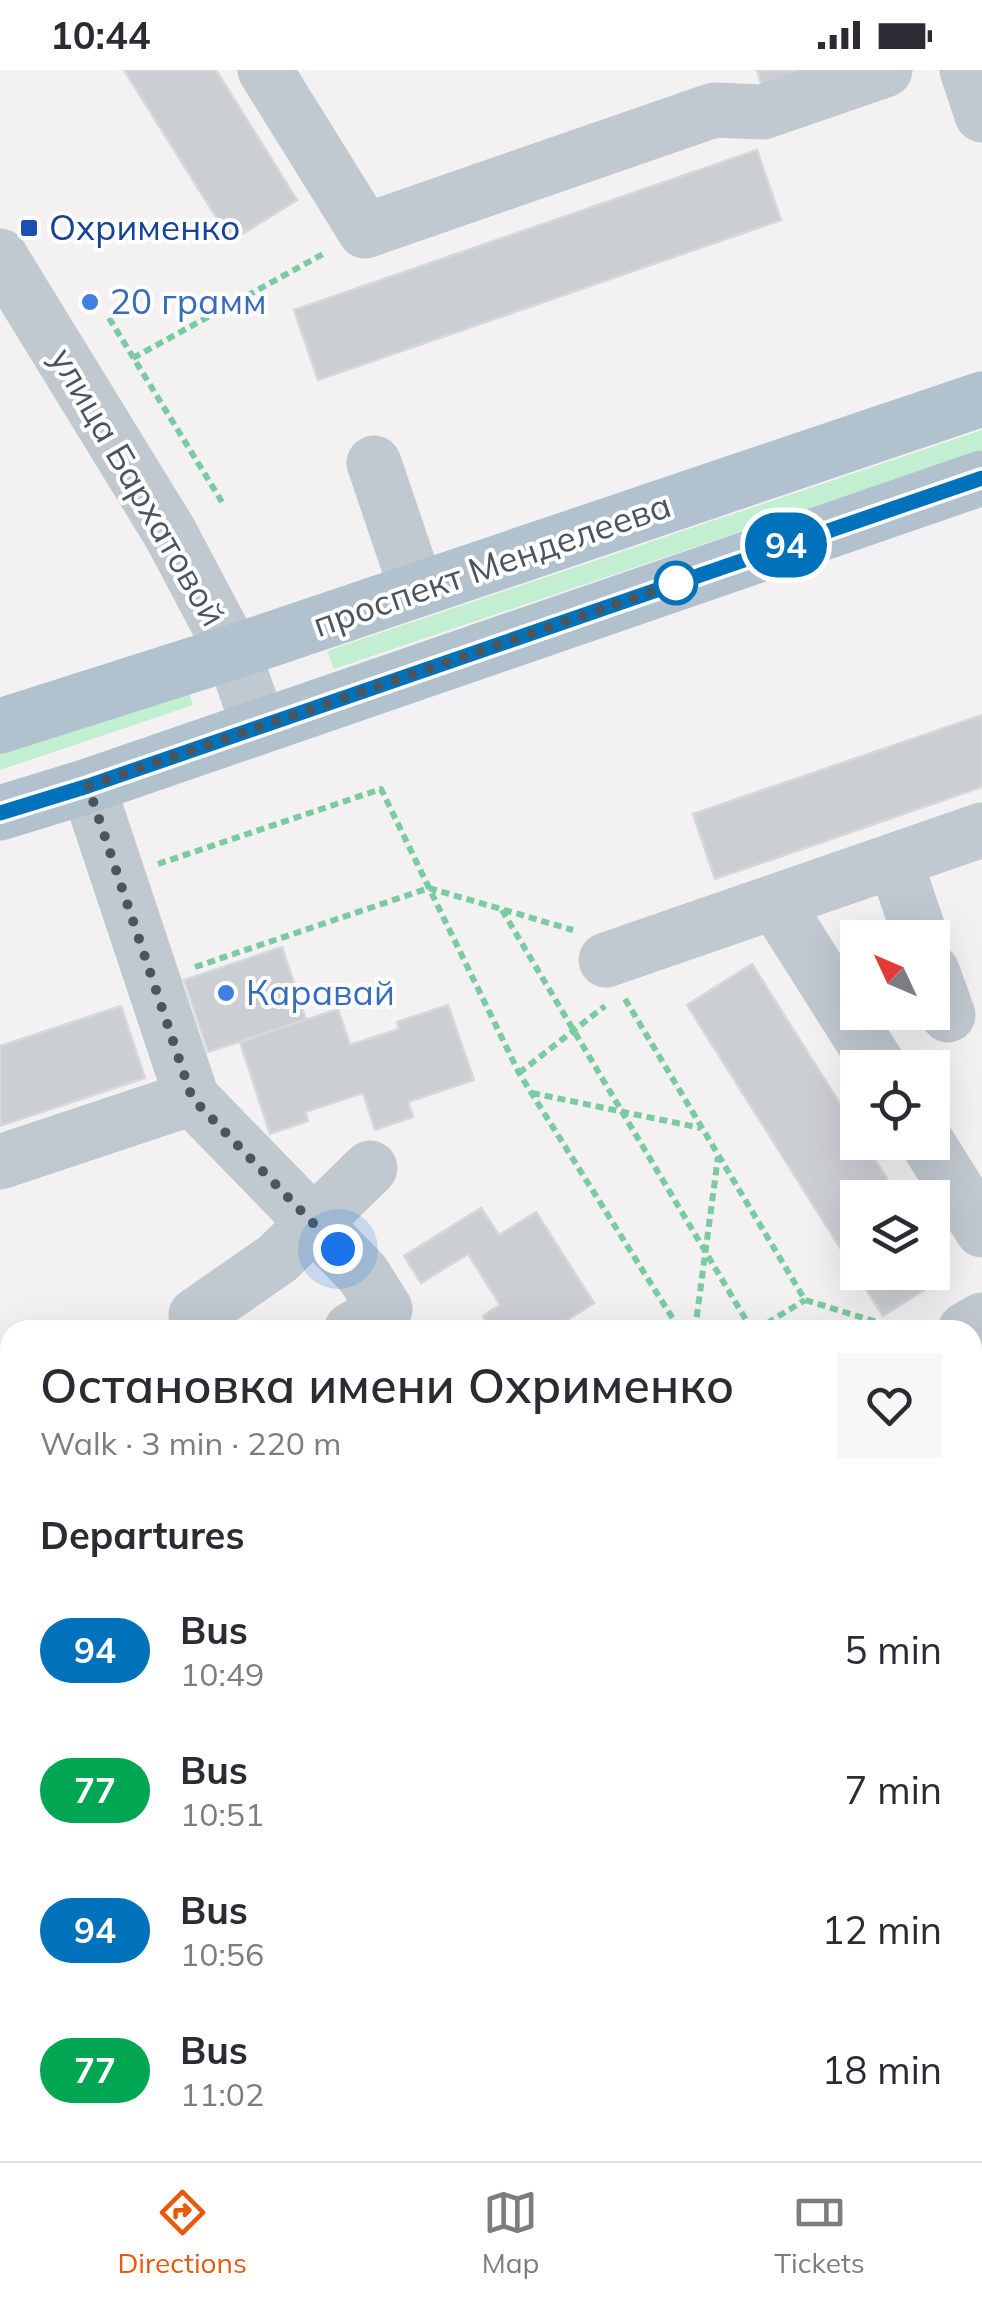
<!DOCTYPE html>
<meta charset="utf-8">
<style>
body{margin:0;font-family:Mulish,sans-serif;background:#f7f7f7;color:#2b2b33;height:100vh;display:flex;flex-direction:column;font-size:38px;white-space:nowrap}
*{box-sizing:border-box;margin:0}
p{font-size:32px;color:#7c7c81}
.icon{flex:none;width:55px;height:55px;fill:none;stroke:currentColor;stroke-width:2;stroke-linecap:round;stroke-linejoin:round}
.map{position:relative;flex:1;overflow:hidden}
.drawer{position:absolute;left:0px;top:1250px;width:982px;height:842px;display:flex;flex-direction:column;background:#fff;border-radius:30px 30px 0 0;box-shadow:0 10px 40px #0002}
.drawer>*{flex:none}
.badge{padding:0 20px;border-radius:32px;font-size:35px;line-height:65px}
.needle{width:65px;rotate:314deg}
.controls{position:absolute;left:840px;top:850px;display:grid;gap:20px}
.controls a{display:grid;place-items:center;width:110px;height:110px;border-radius:0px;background:#fff;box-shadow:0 10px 40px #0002;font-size:50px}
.you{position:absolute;width:50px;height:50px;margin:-25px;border:8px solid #fff;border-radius:50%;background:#1a73e8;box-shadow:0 0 0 15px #1a73e833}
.map>.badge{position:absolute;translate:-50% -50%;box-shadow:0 0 0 5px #fff}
h2{padding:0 40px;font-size:38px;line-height:90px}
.round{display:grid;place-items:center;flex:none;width:105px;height:105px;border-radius:0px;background:#f7f7f7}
.overview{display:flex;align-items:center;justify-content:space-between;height:170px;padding:0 40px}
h1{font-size:48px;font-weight:600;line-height:75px}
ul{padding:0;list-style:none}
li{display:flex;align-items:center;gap:30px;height:140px;padding:0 40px}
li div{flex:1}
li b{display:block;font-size:38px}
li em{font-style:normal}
li .badge{min-width:110px;font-weight:700;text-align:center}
.status{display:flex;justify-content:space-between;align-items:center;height:70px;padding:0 50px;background:#fff;direction:ltr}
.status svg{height:28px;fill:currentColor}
.tab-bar{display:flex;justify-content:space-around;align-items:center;height:140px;border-top:2px solid #e1e1e2;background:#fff;font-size:28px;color:#7c7c81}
.tab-bar a{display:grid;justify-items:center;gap:5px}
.tab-bar .active{color:#ea580c}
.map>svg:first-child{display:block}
.education{fill:#e4e2e3}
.green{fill:#c2eed2}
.building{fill:#cbced3;stroke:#d6d8dc;stroke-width:2.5}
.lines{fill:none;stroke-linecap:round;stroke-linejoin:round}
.path{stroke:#7bcba2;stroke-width:6;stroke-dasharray:8 5;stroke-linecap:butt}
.minor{stroke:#c0c9cf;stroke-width:55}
.major{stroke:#b2c1ce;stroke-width:55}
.line-casing{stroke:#fff;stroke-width:22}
.line{stroke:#0072bc;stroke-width:15}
.walk{stroke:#4a555e;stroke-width:10;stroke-dasharray:0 18}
.transit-dot{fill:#1a4fb4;stroke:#fff;stroke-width:4}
.shop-dot{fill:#3f7fe0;stroke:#fff;stroke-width:4}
.stop-dot{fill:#fff;stroke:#0072bc;stroke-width:5}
.labels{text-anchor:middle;stroke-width:8;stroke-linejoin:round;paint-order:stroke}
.transit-label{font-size:35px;fill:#164399;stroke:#fff;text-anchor:start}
.shop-label{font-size:35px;fill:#366cbe;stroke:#fff;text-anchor:start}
.street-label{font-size:35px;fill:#4a555e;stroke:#fff}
</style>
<div class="status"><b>10:44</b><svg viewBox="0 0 49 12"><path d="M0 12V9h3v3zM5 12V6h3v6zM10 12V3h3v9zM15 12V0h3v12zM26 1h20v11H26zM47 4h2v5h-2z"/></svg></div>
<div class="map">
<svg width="982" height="2091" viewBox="0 0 982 2091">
<rect width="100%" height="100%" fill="#f3f1f1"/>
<g class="education">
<polygon points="972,1303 982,1318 982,1880 973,1892"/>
<polygon points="10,1758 10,1871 0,1854 0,1764"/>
<polygon points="142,2083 325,2083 311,2091 147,2091"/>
<polygon points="526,2083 815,2083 808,2091 533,2091"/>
</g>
<g class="green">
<polygon points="982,360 982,380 334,599 327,581"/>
<polygon points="187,616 193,635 0,700 0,680"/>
</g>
<g class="building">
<polygon points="124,0 216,0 297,130 231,171"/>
<polygon points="757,0 838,0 764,23"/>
<polygon points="757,80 781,150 318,310 294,240"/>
<polygon points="982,645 982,717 715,809 693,744"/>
<polygon points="282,877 306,950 208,982 184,910"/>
<polygon points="752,894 858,1062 858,1072 864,1072 899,1128 858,1128 858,1202 932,1202 932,1181 948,1205 883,1246 687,935"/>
<polygon points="448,935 474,1010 408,1032 413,1047 375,1060 363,1023 305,1042 308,1051 270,1064 240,972 338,939 350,975 399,959 397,952"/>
<polygon points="121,936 145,1008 0,1056 0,976"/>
<polygon points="481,1138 499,1165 536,1142 594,1233 551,1260 491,1260 483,1246 500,1235 468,1184 421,1213 404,1186"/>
<polygon points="972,1378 982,1393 982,1424 972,1430"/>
<polygon points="982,1613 982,1698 972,1704 972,1619"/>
<polygon points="393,2082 451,2082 437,2091 379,2091"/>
</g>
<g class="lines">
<g class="path">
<polyline points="109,248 222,432"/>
<polyline points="133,288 325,183"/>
<polyline points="158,794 381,719 519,1003 680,1260"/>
<polyline points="502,840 752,1260"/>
<polyline points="195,897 429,818 573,860"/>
<polyline points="625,929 805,1230 903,1260"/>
<polyline points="519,1003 605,936"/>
<polyline points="532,1023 701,1058"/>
<polyline points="695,1260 718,1087"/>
<polyline points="756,1260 805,1230"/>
<polyline points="0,1536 10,1552"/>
<polyline points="0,1734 10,1728"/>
</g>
<g class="minor">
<polyline points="265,0 365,161 714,40 763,42 885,0"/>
<polyline points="967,0 982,45"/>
<polyline points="0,186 170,463 233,582 259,657"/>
<polyline points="374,393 417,520"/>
<polyline points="88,716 192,1028 363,1204 385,1239 351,1260"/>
<polyline points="895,791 921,868"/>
<polyline points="775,832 880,998"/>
<polyline points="606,890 982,760"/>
<polyline points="932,901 948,945"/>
<polyline points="927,1072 982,1160"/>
<polyline points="0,1092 192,1028"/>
<polyline points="196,1245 277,1189 370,1098"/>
<polyline points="965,1260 982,1250"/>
<polyline points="0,1480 10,1474"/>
<polyline points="972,2027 982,2025"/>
<polyline points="873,2091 880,2082"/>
</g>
<g class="major">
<polyline points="0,656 233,582 982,329"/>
<polyline points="0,743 88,716 982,408"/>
</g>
</g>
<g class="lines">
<defs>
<polyline id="line" points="0,743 88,716 982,408"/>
</defs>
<use href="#line" class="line-casing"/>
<use href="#line" class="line"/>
<polyline class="walk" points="338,1179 192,1028 88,716 692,508 676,513"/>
</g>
<rect class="transit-dot" x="19" y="148" width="20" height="20" rx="5"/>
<g class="shop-dot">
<circle cx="90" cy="232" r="10"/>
<circle cx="226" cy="923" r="10"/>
</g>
<circle class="stop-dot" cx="676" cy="513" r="20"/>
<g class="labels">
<g class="transit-label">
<text x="49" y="170">Охрименко</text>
</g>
<g class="shop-label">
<text x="110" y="244">20 грамм</text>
<text x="246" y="935">Каравай</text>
</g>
<g class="street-label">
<text transform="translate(138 417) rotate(60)" y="12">улица Бархатовой</text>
<text transform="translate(492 495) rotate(-19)" y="12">проспект Менделеева</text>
</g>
</g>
</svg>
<div class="controls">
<a><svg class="needle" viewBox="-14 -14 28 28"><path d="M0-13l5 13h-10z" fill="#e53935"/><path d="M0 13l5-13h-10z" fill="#7c7c81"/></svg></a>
<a><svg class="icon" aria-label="locate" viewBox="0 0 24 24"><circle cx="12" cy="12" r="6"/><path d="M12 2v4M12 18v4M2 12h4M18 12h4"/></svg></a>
<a><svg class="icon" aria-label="layers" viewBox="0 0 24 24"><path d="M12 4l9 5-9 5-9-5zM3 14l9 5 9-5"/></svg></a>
</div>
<div class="you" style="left:338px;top:1179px"></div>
<b class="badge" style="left:786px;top:475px;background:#0072bc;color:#fff">94</b>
<section class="drawer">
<div class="overview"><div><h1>Остановка имени Охрименко</h1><p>Walk · 3 min · 220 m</p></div><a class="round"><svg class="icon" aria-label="heart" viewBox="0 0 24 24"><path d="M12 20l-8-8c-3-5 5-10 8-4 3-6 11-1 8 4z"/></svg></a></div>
<h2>Departures</h2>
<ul>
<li><span class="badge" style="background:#0072bc;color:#fff">94</span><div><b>Bus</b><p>10:49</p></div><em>5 min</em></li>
<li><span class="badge" style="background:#00a651;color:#fff">77</span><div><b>Bus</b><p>10:51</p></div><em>7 min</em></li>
<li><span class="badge" style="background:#0072bc;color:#fff">94</span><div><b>Bus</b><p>10:56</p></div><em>12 min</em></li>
<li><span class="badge" style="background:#00a651;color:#fff">77</span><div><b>Bus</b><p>11:02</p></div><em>18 min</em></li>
</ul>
</section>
</div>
<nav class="tab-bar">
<a class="active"><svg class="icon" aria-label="directions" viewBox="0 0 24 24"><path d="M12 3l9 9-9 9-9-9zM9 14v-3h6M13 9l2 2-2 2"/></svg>Directions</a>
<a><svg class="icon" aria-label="map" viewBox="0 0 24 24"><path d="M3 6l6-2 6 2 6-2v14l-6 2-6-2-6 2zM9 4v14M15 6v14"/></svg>Map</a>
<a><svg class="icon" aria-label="tickets" viewBox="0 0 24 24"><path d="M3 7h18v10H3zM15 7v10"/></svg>Tickets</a>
</nav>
